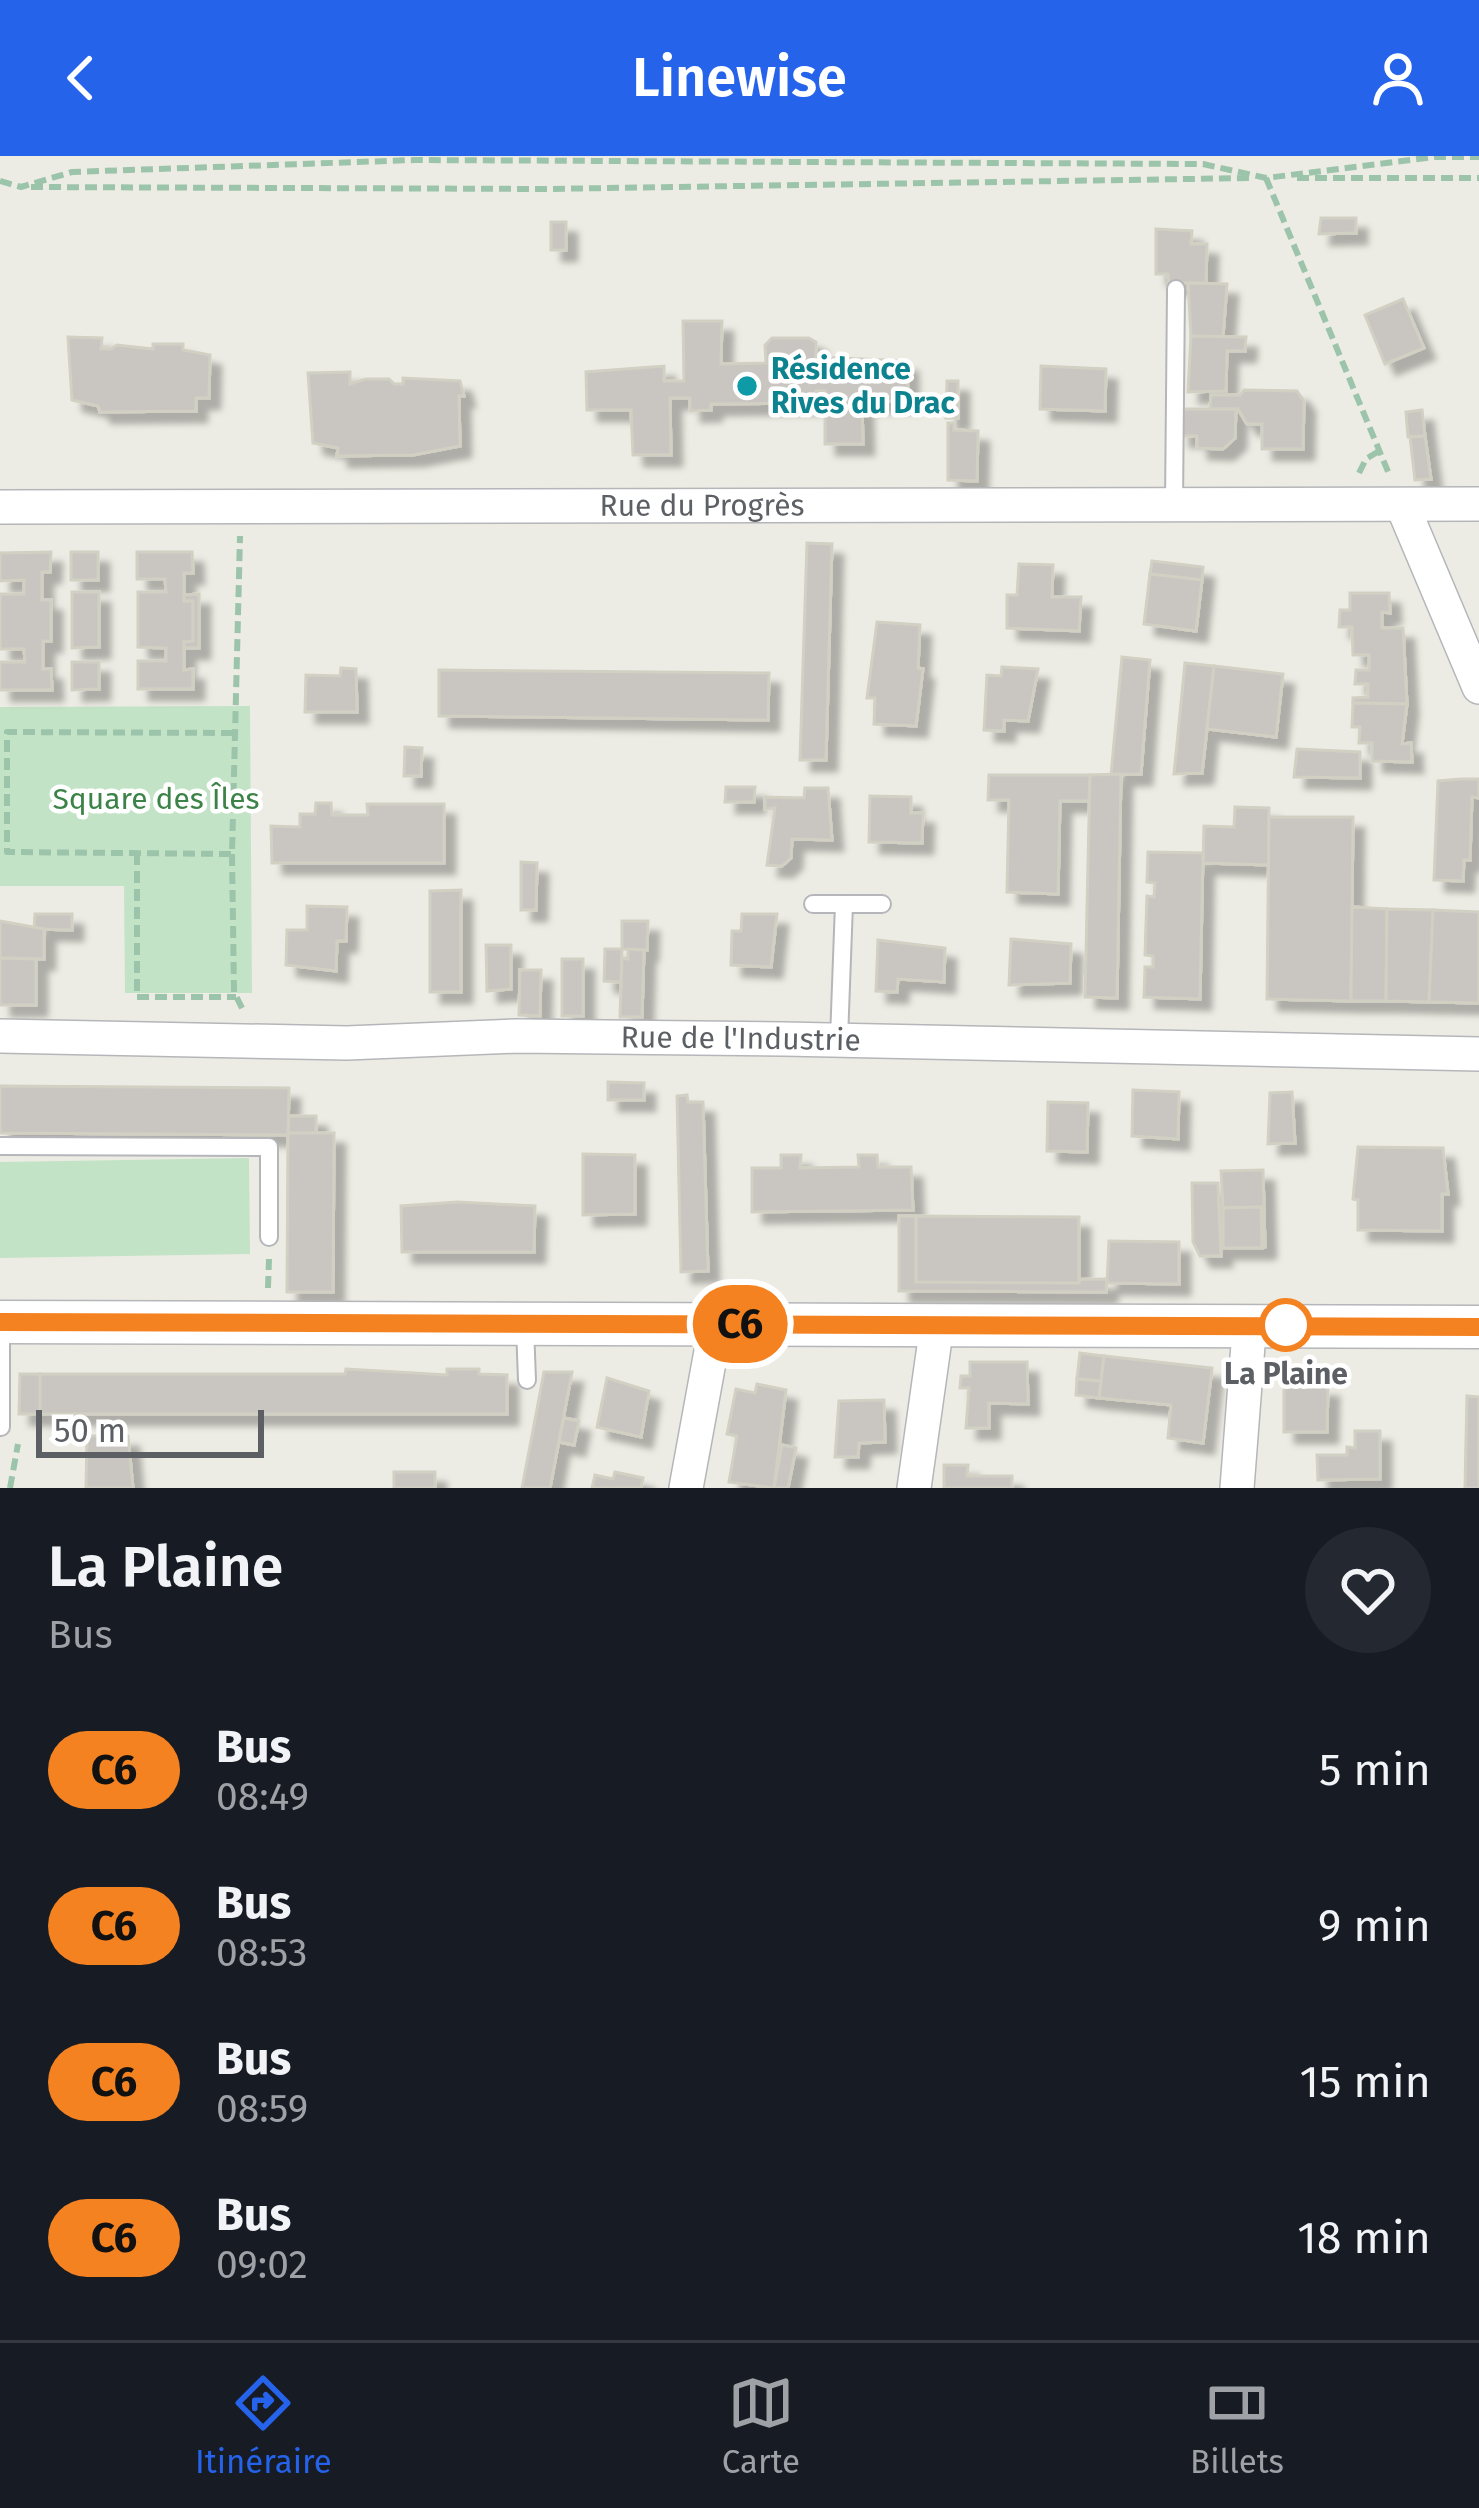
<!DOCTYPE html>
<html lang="fr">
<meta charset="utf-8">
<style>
body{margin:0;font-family:"Fira Sans",sans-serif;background:#242831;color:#f1f3f6;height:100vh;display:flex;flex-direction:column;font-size:45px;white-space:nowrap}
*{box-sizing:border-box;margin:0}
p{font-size:39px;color:#9ea1a6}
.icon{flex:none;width:66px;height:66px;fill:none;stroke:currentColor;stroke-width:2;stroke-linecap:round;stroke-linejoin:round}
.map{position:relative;height:1332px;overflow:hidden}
.side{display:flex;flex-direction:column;background:#171b24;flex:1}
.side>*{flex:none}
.badge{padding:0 24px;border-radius:39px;font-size:42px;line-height:78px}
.scale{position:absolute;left:36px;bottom:30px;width:228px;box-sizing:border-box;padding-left:12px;border:6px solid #5c5f64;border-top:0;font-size:33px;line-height:42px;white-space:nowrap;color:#5c5f64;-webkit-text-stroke:9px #fff;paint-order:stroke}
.map>.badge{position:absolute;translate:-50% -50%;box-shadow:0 0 0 6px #fff}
.round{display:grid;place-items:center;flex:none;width:126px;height:126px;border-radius:63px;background:#242831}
.overview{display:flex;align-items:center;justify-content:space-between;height:204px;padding:0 48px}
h1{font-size:57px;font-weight:600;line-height:90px}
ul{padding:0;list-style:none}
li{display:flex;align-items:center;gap:36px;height:156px;padding:0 48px}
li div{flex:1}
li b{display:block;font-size:45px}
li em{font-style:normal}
li .badge{min-width:132px;font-weight:700;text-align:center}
header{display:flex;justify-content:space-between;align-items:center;height:156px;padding:0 48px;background:#2563eb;color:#fff;font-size:54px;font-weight:600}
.dock{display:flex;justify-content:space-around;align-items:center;height:168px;border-top:3px solid #363941;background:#171b24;font-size:33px;color:#9ea1a6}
.dock a{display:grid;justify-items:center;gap:6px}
.dock .selected{color:#2563eb}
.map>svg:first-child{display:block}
.green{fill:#c3e3c6}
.building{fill:#c9c6c2;stroke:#d2cfc3;stroke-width:3;filter:url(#shadow)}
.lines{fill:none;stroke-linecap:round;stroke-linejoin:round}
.service-casing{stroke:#b5b6ba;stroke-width:20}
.minor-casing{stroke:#b5b6ba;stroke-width:36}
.tertiary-casing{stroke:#b5b6ba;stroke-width:45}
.path{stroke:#9cc4ab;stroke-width:6;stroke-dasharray:12 6;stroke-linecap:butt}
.service{stroke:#fff;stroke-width:16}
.minor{stroke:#fff;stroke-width:33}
.tertiary{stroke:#fff;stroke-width:42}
.line-casing{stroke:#fff;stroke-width:27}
.line{stroke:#f58220;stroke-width:18}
.culture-dot{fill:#0f9aa8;stroke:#fff;stroke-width:4.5}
.stop-dot{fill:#fff;stroke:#f58220;stroke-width:6}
.labels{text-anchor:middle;stroke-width:9;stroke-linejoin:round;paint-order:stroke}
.culture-label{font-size:30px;font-weight:bold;fill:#0d838f;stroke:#fff;text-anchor:start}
.street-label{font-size:30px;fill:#5c5f64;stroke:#fff}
.park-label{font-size:30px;fill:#3c8347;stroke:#fff}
.stop-label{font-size:30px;font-weight:bold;fill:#5c5f64;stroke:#fff}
</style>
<header><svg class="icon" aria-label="back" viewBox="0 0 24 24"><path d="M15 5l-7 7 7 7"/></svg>Linewise<svg class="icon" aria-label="person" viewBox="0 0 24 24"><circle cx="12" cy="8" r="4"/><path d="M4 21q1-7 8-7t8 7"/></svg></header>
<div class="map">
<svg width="1479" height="1332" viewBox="0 0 1479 1332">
<defs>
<filter id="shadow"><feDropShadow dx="11" dy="11" stdDeviation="3" flood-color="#0004"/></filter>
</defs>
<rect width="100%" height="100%" fill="#edece4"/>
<g class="green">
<polygon points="250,550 252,837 125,837 124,730 0,730 0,551"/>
<polygon points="249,1002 250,1098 0,1102 0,1006"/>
</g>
<g class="building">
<polygon points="1321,62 1356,62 1356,77 1319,78"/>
<rect x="551" y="66" width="15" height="28"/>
<polygon points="1156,73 1192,75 1191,88 1207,88 1206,127 1169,127 1168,118 1156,118"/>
<polygon points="1188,127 1227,128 1223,181 1191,180"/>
<polygon points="1403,143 1424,192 1385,208 1365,159"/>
<polygon points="683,165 722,165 721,208 766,207 765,189 772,182 809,182 816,186 816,201 907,205 908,245 862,246 863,288 825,288 825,235 816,235 817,247 711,248 711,254 690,255 690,242 670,242 671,299 633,299 631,254 587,254 586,216 664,210 664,225 684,225"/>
<polygon points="1191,180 1246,181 1245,195 1227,195 1226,235 1188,236"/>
<polygon points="68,181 102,182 101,193 111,193 117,189 153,193 153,188 183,188 183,194 210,199 209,242 196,242 196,255 100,256 98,250 72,244"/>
<polygon points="1041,210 1106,213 1105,255 1040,253"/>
<polygon points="350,216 350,228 366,223 389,223 394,228 403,228 403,222 460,225 464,240 459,240 460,290 413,299 337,300 338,292 313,287 308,217"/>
<polygon points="947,225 958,225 958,262 946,262"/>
<polygon points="1244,234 1297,235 1304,245 1303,293 1262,293 1262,268 1247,268 1238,253 1210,253 1211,239 1240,239"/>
<polygon points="1186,253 1236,253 1235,282 1223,293 1197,292 1197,280 1179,280 1179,258"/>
<polygon points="1422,254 1425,280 1408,281 1406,256"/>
<polygon points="948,267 954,267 954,274 978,275 977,325 948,324"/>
<polygon points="1425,280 1431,323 1415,324 1410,281"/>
<polygon points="807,387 832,388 826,604 800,604"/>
<polygon points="51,396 50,416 42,416 42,444 51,444 51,485 43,485 43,513 51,513 52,534 0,534 0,506 25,506 24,493 0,493 0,438 24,438 24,424 0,425 0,397"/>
<rect x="71" y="396" width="27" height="28"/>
<polygon points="137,396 192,396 193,417 184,417 184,445 193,445 193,485 184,486 184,514 193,513 193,533 138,533 138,505 166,505 166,492 138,491 138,436 166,436 165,423 137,423"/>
<polygon points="1152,405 1203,411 1202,424 1150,418"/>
<polygon points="1019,408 1053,409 1052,441 1081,441 1079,475 1007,472 1007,439 1017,439"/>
<polygon points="1150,418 1202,424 1196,475 1144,468"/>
<polygon points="72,436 99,436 99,491 72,492"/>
<polygon points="1350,437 1389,437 1390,457 1382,456 1382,472 1403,472 1407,548 1353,547 1353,542 1368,541 1368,528 1355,528 1356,514 1369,514 1369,499 1353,499 1352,471 1339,471 1340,454 1350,454"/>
<polygon points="199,438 199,492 184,492 184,486 193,485 193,445 184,445 184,439"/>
<polygon points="877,466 920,469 918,512 923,513 916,570 874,568 875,542 867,542"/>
<polygon points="1122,501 1150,504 1141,618 1111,619"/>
<polygon points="72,506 99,506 99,533 72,534"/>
<polygon points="1185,507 1214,510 1202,617 1174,618"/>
<polygon points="1214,510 1283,518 1276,581 1207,573"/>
<polygon points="1002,511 1038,513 1028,565 1004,564 1004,575 984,574 987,519 1001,520"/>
<polygon points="341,512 356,513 357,556 305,556 306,519 340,520"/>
<polygon points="439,514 769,517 768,564 439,560"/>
<polygon points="1353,547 1407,548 1402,588 1411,587 1412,606 1372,605 1372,587 1359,587 1360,571 1352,571"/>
<polygon points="405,591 422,592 421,620 404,620"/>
<polygon points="1297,593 1360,596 1360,622 1294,621"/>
<polygon points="1121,618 1117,842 1085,841 1090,619"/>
<polygon points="989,619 1090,619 1089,645 1060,645 1058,738 1007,736 1009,644 988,644"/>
<polygon points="1462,623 1479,623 1479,642 1472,641 1470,704 1464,704 1463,725 1434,724 1438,625"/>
<polygon points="726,631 755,631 754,646 725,646"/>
<polygon points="805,632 828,632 832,684 792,683 791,702 782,710 767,709 775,652 765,653 765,641 804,642"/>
<polygon points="870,640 911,641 911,657 923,657 922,687 869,686"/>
<polygon points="316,647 331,647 332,659 368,659 367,648 444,648 444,707 272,707 271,670 300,671 300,658 315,658"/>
<polygon points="1235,651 1269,652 1269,709 1203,707 1204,670 1234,671"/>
<polygon points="1269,661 1353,661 1351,845 1267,843"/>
<polygon points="1148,696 1203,697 1200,843 1144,841 1145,811 1153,811 1153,800 1145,799 1147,740 1154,741 1155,727 1147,726"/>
<polygon points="521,706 537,707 536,754 521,754"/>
<polygon points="461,734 461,836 430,836 430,735"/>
<polygon points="307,750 347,751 346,785 337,785 336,815 286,809 287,774 307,774"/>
<polygon points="1352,751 1387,753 1386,845 1351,845"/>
<polygon points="1387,753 1433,754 1429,846 1386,845"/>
<polygon points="1433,754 1479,756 1479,847 1429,846"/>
<polygon points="35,758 72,758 72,774 34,773"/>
<polygon points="742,758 777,758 771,811 731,809 732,775 741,775"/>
<polygon points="0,765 44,773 44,803 0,802"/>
<polygon points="622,765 648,765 647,794 622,793"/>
<polygon points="1011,783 1071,788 1070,827 1009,829"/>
<polygon points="878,784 945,792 944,826 898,823 897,836 876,835"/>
<polygon points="486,789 511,789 511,833 487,835"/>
<polygon points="605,793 622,793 621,826 604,825"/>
<polygon points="628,793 644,794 642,861 620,861 622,802 628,803"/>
<polygon points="0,802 36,803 36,849 0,849"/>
<rect x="562" y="803" width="21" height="57"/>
<polygon points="520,814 541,814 540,860 519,859"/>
<polygon points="608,926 644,927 644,944 608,944"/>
<polygon points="0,930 289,932 288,979 0,977"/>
<polygon points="1133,934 1179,936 1178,983 1132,980"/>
<polygon points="1292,936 1295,987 1268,988 1270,937"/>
<polygon points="687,939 688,946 703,946 708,1115 681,1116 677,940"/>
<polygon points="1048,946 1088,947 1087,996 1047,995"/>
<polygon points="289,960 316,960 316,977 288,977"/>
<polygon points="288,977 334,977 333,1136 287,1136"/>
<polygon points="1358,991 1443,992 1448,1038 1442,1038 1442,1075 1358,1074 1358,1044 1353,1043"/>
<polygon points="583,998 635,999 635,1058 583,1059"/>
<polygon points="781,999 801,999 800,1012 859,1011 858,999 877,999 878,1011 911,1011 913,1054 752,1056 752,1012 781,1012"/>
<polygon points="1263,1014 1265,1091 1262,1092 1261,1051 1223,1052 1221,1015"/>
<polygon points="1192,1027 1218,1027 1221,1100 1200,1100 1193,1086"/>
<polygon points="457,1046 535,1050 534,1096 402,1096 401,1050"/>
<polygon points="1261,1051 1262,1092 1223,1092 1223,1052"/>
<polygon points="899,1060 916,1060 916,1126 1107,1123 1106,1136 899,1135"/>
<polygon points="916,1060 1079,1061 1079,1127 916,1126"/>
<polygon points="1109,1085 1179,1086 1179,1128 1107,1127"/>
<polygon points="1080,1197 1104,1200 1101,1225 1077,1223"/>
<polygon points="1104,1200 1212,1212 1203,1287 1168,1282 1171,1249 1099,1242"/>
<polygon points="970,1206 1027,1206 1028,1248 989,1247 989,1272 966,1272 969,1232 960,1232 961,1220 970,1220"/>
<polygon points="346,1213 447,1219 447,1213 479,1213 479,1218 507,1219 507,1258 40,1258 40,1218 345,1218"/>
<polygon points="544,1216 572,1216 550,1332 522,1332"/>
<polygon points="20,1218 40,1218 40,1258 19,1258"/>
<polygon points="607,1222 649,1235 641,1281 597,1271"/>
<polygon points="1077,1223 1101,1225 1099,1242 1076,1239"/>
<polygon points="757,1228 786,1234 774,1332 729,1326 737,1280 727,1278 736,1233 755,1237"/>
<polygon points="1284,1230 1328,1230 1327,1276 1284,1276"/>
<polygon points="1467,1240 1479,1241 1479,1332 1465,1332"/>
<polygon points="884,1244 885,1286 859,1287 858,1301 835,1301 839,1245"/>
<polygon points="564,1262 579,1265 574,1289 559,1286"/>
<polygon points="1355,1275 1380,1275 1380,1323 1318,1324 1317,1299 1347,1299 1347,1291 1355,1292"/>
<polygon points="87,1280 128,1280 133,1332 86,1332"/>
<polygon points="782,1289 796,1292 788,1332 774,1332"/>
<polygon points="944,1309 968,1309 967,1320 1012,1320 1012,1332 944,1332"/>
<rect x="394" y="1316" width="41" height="16"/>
<polygon points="615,1316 643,1322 641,1332 592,1332 595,1319 613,1323"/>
</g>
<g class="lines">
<defs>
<g id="service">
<polyline points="1174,348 1176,133"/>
<polyline points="813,748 844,748 839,883"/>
<polyline points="844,748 882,748"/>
<polyline points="0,990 269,991 269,1081"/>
<polyline points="1,1170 1,1271"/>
<polyline points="525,1171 527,1224"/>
</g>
<g id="minor">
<path id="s1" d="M0 351 1479 348"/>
<polyline points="1403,351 1479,531"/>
<path id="s2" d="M0 880 347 887 517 880 784 883 1479 898"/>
<polyline points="686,1332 716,1168"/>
<polyline points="914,1332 937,1169"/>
<polyline points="1237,1332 1248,1189 1242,1172"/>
</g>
<polyline id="tertiary" points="0,1166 1479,1171"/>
</defs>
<use href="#service" class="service-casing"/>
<use href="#minor" class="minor-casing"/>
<use href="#tertiary" class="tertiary-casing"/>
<g class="path">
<polyline points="1266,22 1389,318"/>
<polyline points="1297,22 1479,22"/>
<polyline points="0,25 21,31 72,16 415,4 1203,8 1266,22 1435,1 1479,1"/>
<polyline points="31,31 546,33 1253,22"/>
<polyline points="1359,317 1366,303 1379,295"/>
<polyline points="233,577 7,576 7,696 232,698 240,380"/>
<polyline points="137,697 137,841 236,841"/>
<polyline points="232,698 234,836 243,854"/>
<polyline points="268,1132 269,1103"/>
<polyline points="10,1332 18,1288"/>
</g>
<use href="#service" class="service"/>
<use href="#minor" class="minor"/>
<use href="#tertiary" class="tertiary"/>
</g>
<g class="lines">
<defs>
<polyline id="line" points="0,1166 1479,1171"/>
</defs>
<use href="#line" class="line-casing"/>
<use href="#line" class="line"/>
</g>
<circle class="culture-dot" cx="747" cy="230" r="12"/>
<circle class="stop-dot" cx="1286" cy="1169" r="24"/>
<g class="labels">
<g class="culture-label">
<text x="771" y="223">Résidence<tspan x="771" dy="34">Rives du Drac</tspan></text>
</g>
<g class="street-label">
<text dy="10" stroke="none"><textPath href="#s1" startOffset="702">Rue du Progrès</textPath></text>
<text dy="10" stroke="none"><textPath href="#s2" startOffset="741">Rue de l'Industrie</textPath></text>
</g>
<g class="park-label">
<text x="156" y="653">Square des Îles</text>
</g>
<g class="stop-label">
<text x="1286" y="1228">La Plaine</text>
</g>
</g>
</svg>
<div class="scale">50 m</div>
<b class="badge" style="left:740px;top:1168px;background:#f58220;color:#111">C6</b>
</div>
<section class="side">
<div class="overview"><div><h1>La Plaine</h1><p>Bus</p></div><a class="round"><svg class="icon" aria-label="heart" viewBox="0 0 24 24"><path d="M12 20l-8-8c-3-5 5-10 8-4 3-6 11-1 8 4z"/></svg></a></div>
<ul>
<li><span class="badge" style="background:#f58220;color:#111">C6</span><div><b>Bus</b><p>08:49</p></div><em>5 min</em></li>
<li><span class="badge" style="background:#f58220;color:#111">C6</span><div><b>Bus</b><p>08:53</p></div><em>9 min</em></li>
<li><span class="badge" style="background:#f58220;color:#111">C6</span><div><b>Bus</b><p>08:59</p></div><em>15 min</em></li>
<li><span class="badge" style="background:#f58220;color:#111">C6</span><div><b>Bus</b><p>09:02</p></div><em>18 min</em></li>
</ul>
</section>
<nav class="dock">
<a class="selected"><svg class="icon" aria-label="directions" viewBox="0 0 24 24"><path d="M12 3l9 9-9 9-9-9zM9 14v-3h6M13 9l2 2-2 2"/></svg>Itinéraire</a>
<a><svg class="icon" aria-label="map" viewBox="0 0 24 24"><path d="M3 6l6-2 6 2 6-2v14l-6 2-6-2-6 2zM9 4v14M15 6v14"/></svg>Carte</a>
<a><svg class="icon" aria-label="tickets" viewBox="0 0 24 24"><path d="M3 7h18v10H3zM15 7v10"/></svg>Billets</a>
</nav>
